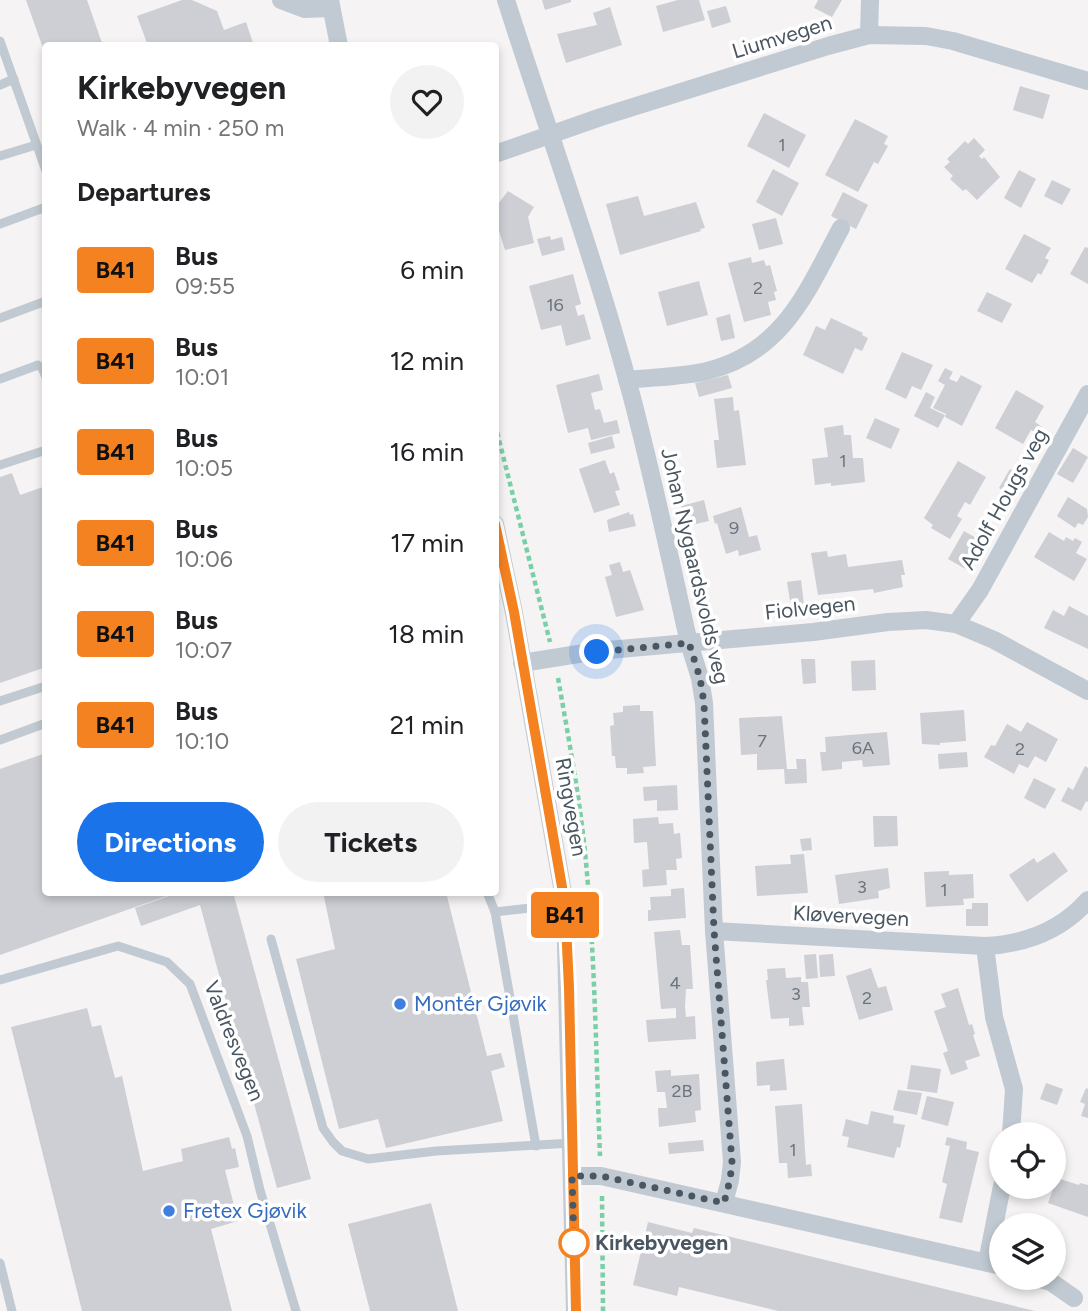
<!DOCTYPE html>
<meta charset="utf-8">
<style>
body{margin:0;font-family:Figtree,sans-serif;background:#f2f2f2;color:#202124;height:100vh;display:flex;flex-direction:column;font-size:26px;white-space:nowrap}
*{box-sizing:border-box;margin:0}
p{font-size:23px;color:#757577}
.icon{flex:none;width:38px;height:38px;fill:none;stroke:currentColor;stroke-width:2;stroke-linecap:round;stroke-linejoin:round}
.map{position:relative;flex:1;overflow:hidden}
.side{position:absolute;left:42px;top:42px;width:457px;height:854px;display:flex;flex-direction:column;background:#fff;border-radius:7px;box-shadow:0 4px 10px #0003}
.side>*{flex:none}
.badge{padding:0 14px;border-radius:5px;font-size:24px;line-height:46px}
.tools{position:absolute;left:989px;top:1122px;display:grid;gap:14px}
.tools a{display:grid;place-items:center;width:77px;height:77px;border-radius:50%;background:#fff;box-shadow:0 4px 10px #0003;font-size:35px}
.you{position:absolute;width:35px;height:35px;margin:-18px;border:5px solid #fff;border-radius:50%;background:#1a73e8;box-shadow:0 0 0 10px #1a73e833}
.map>.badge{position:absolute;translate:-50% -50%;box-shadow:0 0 0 4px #fff}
h2{padding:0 35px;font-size:26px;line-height:63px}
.round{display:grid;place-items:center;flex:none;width:74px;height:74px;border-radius:37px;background:#f2f2f2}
.head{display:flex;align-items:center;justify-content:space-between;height:119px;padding:0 35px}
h1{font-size:33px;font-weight:700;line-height:52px}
.primary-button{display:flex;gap:14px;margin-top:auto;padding:14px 35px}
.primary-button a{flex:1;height:80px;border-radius:42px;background:#1a73e8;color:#fff;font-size:28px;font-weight:700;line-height:80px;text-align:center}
.primary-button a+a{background:#f2f2f2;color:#202124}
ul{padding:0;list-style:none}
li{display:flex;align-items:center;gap:21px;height:91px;padding:0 35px}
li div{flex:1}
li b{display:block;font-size:26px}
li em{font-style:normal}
li .badge{min-width:77px;font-weight:700;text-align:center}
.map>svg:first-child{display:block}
.building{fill:#cdcfd5}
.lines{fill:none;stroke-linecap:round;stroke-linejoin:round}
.path{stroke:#7ad0a6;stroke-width:4.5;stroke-dasharray:5 3.5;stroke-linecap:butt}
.service{stroke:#c1cad2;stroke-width:9}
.minor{stroke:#c1cad2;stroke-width:18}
.line-casing{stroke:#fff;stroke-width:16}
.line{stroke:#f58220;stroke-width:10}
.walk{stroke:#4a5661;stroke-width:7;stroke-dasharray:0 12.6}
.shop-dot{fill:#3f7fe0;stroke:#fff;stroke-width:2.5}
.stop-dot{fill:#fff;stroke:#f58220;stroke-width:3.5}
.labels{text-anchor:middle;stroke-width:7;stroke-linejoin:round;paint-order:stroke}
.number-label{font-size:18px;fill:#6b747e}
.street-label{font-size:21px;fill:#4a5661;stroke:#fff}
.shop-label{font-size:21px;fill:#366cbe;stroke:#fff;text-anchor:start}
.stop-label{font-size:21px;font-weight:bold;fill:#4a5661;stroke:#fff;text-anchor:start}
</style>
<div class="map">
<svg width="1088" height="1311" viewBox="0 0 1088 1311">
<rect width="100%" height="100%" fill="#f5f3f3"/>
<g class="building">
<polygon points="26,0 87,0 103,46 46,46 45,54"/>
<polygon points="182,0 192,0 217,11 224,30 246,22 254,46 148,46 137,16"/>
<polygon points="542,0 571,0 571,2 545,10"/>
<polygon points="678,0 699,0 705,20 663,32 656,6"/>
<polygon points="818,0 842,0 832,17 814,8"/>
<polygon points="726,6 731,22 712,28 707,11"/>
<polygon points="610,7 622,45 566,63 557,34 597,25 593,13"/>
<polygon points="1020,86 1050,95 1043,119 1013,110"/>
<polygon points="764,113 806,135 789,168 747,146"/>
<polygon points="855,119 888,136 884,144 888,146 878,164 874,162 858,192 825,175"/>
<polygon points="974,138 985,150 979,156 982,159 984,157 1000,177 977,200 966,189 963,191 950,179 953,176 944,167 950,162 947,159 965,141 968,144"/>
<polygon points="773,169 799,183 782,216 756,202"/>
<polygon points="1019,170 1036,179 1021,208 1004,198"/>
<polygon points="1052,180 1071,189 1062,205 1044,196"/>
<polygon points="508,191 534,207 528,217 534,243 505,250 495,218 495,208"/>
<polygon points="843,192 868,205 856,229 831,216"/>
<polygon points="638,196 644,216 696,202 705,228 700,229 701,231 620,255 606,204"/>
<polygon points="776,218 783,244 759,250 752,224"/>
<polygon points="1024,234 1051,248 1045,258 1049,260 1041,275 1038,273 1032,283 1005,269"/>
<polygon points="550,236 551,240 562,237 565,250 542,256 537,239"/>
<polygon points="1085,247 1088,248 1088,284 1070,274"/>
<polygon points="751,257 752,263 764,260 766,266 770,265 777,291 774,292 776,300 768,302 771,315 744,322 728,263"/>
<polygon points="573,274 581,304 575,306 578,316 584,314 591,339 566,346 561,325 541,330 529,286"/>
<polygon points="699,281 708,315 667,326 658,292"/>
<polygon points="987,292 1012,304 1002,323 977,311"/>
<polygon points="730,314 735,338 721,341 716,318"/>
<polygon points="831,318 863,333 862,335 868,338 862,351 855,348 843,374 803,355 816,326 825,330"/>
<polygon points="902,352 933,365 921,390 912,386 906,399 885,389"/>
<polygon points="945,368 953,372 949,379 957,382 961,375 982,386 962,426 945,417 946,414 933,408 945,385 938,381"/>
<polygon points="599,374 603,390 591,393 595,410 600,409 604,423 617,420 620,433 591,440 588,428 568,433 556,385"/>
<polygon points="728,375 732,388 699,397 695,383"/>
<polygon points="1016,390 1044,406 1035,422 1042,427 1038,434 1031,430 1023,444 995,428"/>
<polygon points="926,392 935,397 930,408 945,415 938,428 914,416"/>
<polygon points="733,397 734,411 739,410 746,465 717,468 714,443 714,440 719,440 714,399"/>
<polygon points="875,418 900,429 891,449 866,438"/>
<polygon points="843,425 844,435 851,435 853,458 863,458 865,482 831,486 831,483 815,485 812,459 828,457 824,428"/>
<polygon points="612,436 615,448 591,454 588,443"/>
<polygon points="1073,448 1088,457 1073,483 1057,474"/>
<polygon points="605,460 610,474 614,472 620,490 615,491 620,505 594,513 579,469"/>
<polygon points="958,461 986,477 970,505 965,502 957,516 962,519 950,539 931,528 933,525 924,518"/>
<polygon points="1010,469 1024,477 1013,496 999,488"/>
<polygon points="12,473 20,495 46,486 46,667 0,683 0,477"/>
<polygon points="1068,497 1087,509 1088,517 1083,525 1078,523 1075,528 1057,516"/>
<polygon points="704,500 709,521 687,526 681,506"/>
<polygon points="741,507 749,537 757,535 761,550 739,556 738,550 726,554 717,523 715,524 713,516"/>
<polygon points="629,512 630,515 633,514 636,526 609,532 607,520"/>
<polygon points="964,531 985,543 969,571 948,559"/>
<polygon points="1049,532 1064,541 1066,537 1073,541 1075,538 1082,542 1076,553 1087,559 1074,581 1034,557"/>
<polygon points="827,551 828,557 846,554 848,567 902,560 905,575 901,575 903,587 874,593 873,589 818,595 811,553"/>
<polygon points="620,562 623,572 630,570 644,610 616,617 605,577 612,575 609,565"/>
<polygon points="801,580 804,605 791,607 787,582"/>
<polygon points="1069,606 1088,616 1088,649 1044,628 1053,610 1064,616"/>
<polygon points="801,659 815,659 816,683 803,684"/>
<polygon points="875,660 876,690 852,691 851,661"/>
<polygon points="640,705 640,711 653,711 656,766 643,767 644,773 627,774 627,768 616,768 615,756 612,756 610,726 614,725 613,713 623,712 623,706"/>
<polygon points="964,710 966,741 940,743 940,745 922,744 920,713"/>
<polygon points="782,716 787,769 797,769 796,759 806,759 807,783 785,784 784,769 757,770 757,754 741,755 739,718"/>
<polygon points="1027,722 1058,739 1046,762 1035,756 1028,768 1019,764 1014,774 984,757 991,745 995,746 1007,724 1021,732"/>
<polygon points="887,732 890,765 863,767 862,760 842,762 842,769 822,771 820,752 826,752 825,737"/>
<polygon points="967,752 968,767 939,769 938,754"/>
<polygon points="46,753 46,892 175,893 0,955 0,769"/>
<polygon points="1085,766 1088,768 1088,802 1086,801 1081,811 1061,801 1068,787 1073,790"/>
<polygon points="1034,778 1056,789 1045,809 1024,798"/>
<polygon points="677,785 678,810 657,811 657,800 644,801 643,787"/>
<polygon points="873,816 897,816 898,846 874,847"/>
<polygon points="658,817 659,824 673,823 674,834 680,833 682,858 676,859 677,870 666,870 667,885 643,887 642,870 649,869 647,842 634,843 633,819"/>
<polygon points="811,838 812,850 802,851 800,839"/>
<polygon points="1054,852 1068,871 1027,902 1009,875 1034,858 1037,863"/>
<polygon points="804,854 808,893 757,896 755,866 791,864 790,855"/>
<polygon points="888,868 890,888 878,891 879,898 839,904 835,875"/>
<polygon points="949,871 949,875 973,874 974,898 963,899 964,905 926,907 924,872"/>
<polygon points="684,888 686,918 648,921 648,910 651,910 650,897 671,896 671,889"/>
<polygon points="180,892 233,892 311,1179 277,1188 200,905 141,926 135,908"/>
<polygon points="323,892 446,892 487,1056 501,1053 505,1067 491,1071 503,1121 386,1148 378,1119 339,1129 296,959 335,949"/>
<polygon points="972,903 988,903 988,926 966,926 966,909 972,909"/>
<polygon points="680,930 682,945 690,945 693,989 686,989 685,1007 686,1017 695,1016 696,1039 648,1042 646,1020 676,1018 676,1008 661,1009 654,932"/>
<polygon points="816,954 818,978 806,979 804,955"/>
<polygon points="833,954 835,976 820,977 819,955"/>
<polygon points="785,968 786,978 801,977 801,982 808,982 810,1007 802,1007 804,1025 789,1026 789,1018 771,1019 766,980 768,980 767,969"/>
<polygon points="871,968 878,988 886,986 893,1010 859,1020 846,976"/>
<polygon points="958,988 969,1025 972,1024 975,1034 973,1035 980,1056 965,1061 968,1069 951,1075 943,1053 948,1051 934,1011 946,1007 941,994"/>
<polygon points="87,1008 92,1027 101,1025 115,1078 122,1076 143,1171 183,1161 181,1149 229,1137 232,1149 235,1148 239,1167 225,1170 238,1221 211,1229 232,1311 82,1311 11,1027"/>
<polygon points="784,1059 787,1090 770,1091 770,1085 757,1086 756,1062"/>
<polygon points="911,1065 941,1069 937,1093 907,1089"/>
<polygon points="671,1070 671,1076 699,1074 701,1110 695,1111 696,1122 659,1127 658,1108 667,1108 665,1092 657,1092 655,1071"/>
<polygon points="1046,1083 1063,1089 1057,1105 1040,1099"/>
<polygon points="1086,1088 1088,1089 1088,1118 1081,1116 1085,1104 1080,1102"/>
<polygon points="898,1090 922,1093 917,1115 893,1110"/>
<polygon points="927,1096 954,1102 948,1126 921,1119"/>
<polygon points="802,1104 806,1165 811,1164 812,1176 788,1178 787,1163 779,1163 775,1106"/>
<polygon points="871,1111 894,1116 893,1123 905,1125 900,1148 897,1147 894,1158 847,1147 849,1137 842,1136 846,1119 868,1125"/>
<polygon points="947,1137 967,1142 966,1149 979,1152 962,1223 939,1218 947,1184 942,1182 950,1146 945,1145"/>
<polygon points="703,1140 704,1151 669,1154 668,1143"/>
<polygon points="1057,1178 1079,1185 1080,1183 1088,1185 1088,1217 1048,1203"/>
<polygon points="431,1203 458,1311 370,1311 348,1224"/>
<polygon points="648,1222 692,1233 694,1228 1035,1311 778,1311 679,1287 677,1296 633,1285"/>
</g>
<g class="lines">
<g class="path">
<polyline points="495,424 550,642"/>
<path d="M558 678C568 735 579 793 585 852 595 953 596 1055 600 1156"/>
<polyline points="602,1196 603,1311"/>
</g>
<g class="service">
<polyline points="0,41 46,171"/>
<polyline points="0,85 14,79"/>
<polyline points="0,156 36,145"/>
<polyline points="0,224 46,207"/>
<polyline points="0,318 46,301"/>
<polyline points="0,379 38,365 42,368 46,377"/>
<polyline points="0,465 46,450"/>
<polyline points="0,701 46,686"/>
<polyline points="0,740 46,723"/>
<polyline points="487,892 495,912 536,1146"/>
<polyline points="495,912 565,904"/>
<polyline points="271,939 323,1128 333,1142 342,1151 368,1159 436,1151 572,1143"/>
<polyline points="0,980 118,946 167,962 190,984 247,1136 260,1190 296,1311"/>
<polyline points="0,1263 12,1311"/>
</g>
<g class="minor">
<polyline points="281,0 305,9 330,8"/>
<polyline points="330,0 339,46"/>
<path d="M506 0C546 126 592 251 627 379 651 466 669 555 689 643L700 678 704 703 714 931 732 1162 730 1180 724 1203"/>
<polyline points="869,35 870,0"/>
<polyline points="495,154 601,117 828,46 869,35 926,36 953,41 1088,81"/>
<path d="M627 380C653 377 682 377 707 371 784 352 807 291 841 228"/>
<polyline points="495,524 514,613 565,904 575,1311"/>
<polyline points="956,624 980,590 1088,394"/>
<polyline points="522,663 597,651 813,632 888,622 926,620 956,624 994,640 1088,691"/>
<polyline points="714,931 985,946"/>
<path d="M1011 1134 1014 1089 994 1017 985 946C1024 944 1061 931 1088 900"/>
<polyline points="572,1176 601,1176 1001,1266"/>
<polyline points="987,1262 1002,1186"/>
<polyline points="1037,1278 1051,1282 1074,1298"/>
</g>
</g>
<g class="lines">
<defs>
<polyline id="line" points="495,524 514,612 565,904 569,988 576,1311"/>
</defs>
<use href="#line" class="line-casing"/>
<use href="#line" class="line"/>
<polyline class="walk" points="574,1243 572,1176 601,1176 724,1203 730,1180 732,1162 714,930 704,703 700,678 689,643 597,652"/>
</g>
<g class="shop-dot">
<circle cx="400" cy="1004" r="7"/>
<circle cx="169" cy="1211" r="7"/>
</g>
<circle class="stop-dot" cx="574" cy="1243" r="14"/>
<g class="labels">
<g class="number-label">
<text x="782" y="151">1</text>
<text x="758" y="294">2</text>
<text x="555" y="311">16</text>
<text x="843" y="467">1</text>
<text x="734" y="534">9</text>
<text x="762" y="747">7</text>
<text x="863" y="754">6A</text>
<text x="1020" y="755">2</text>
<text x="862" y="893">3</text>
<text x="944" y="896">1</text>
<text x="675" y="989">4</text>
<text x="796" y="1000">3</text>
<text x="867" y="1004">2</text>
<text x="682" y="1097">2B</text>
<text x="793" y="1156">1</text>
</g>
<g class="street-label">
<text transform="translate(782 37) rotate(-17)" y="7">Liumvegen</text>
<text transform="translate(1004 499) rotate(-61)" y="7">Adolf Hougs veg</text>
<text transform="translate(695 566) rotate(77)" y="7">Johan Nygaardsvolds veg</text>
<text transform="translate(810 608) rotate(-6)" y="7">Fiolvegen</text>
<text transform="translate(571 807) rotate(80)" y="7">Ringvegen</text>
<text transform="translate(851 916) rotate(3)" y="7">Kløvervegen</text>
<text transform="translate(234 1041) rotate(68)" y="7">Valdresvegen</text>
</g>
<g class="shop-label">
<text x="414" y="1011">Montér Gjøvik</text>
<text x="183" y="1218">Fretex Gjøvik</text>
</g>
<g class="stop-label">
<text x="595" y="1250">Kirkebyvegen</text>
</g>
</g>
</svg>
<div class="tools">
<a><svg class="icon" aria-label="locate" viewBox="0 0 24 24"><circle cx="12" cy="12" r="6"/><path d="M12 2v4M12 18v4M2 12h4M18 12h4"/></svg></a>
<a><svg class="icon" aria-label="layers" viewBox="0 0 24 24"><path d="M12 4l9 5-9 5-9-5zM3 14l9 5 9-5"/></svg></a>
</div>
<div class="you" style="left:597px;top:652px"></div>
<b class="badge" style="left:565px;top:915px;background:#f58220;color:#111">B41</b>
<section class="side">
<div class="head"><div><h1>Kirkebyvegen</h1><p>Walk · 4 min · 250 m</p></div><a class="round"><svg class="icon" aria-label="heart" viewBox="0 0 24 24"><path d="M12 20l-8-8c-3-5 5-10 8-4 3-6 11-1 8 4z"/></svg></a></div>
<h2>Departures</h2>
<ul>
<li><span class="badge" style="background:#f58220;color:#111">B41</span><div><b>Bus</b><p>09:55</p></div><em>6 min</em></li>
<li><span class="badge" style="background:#f58220;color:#111">B41</span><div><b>Bus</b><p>10:01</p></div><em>12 min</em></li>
<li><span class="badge" style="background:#f58220;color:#111">B41</span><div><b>Bus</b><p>10:05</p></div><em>16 min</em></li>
<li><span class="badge" style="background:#f58220;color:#111">B41</span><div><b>Bus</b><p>10:06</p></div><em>17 min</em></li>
<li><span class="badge" style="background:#f58220;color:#111">B41</span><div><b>Bus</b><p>10:07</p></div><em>18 min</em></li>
<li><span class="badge" style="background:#f58220;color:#111">B41</span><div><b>Bus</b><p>10:10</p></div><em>21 min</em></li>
</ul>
<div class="primary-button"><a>Directions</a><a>Tickets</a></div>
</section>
</div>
